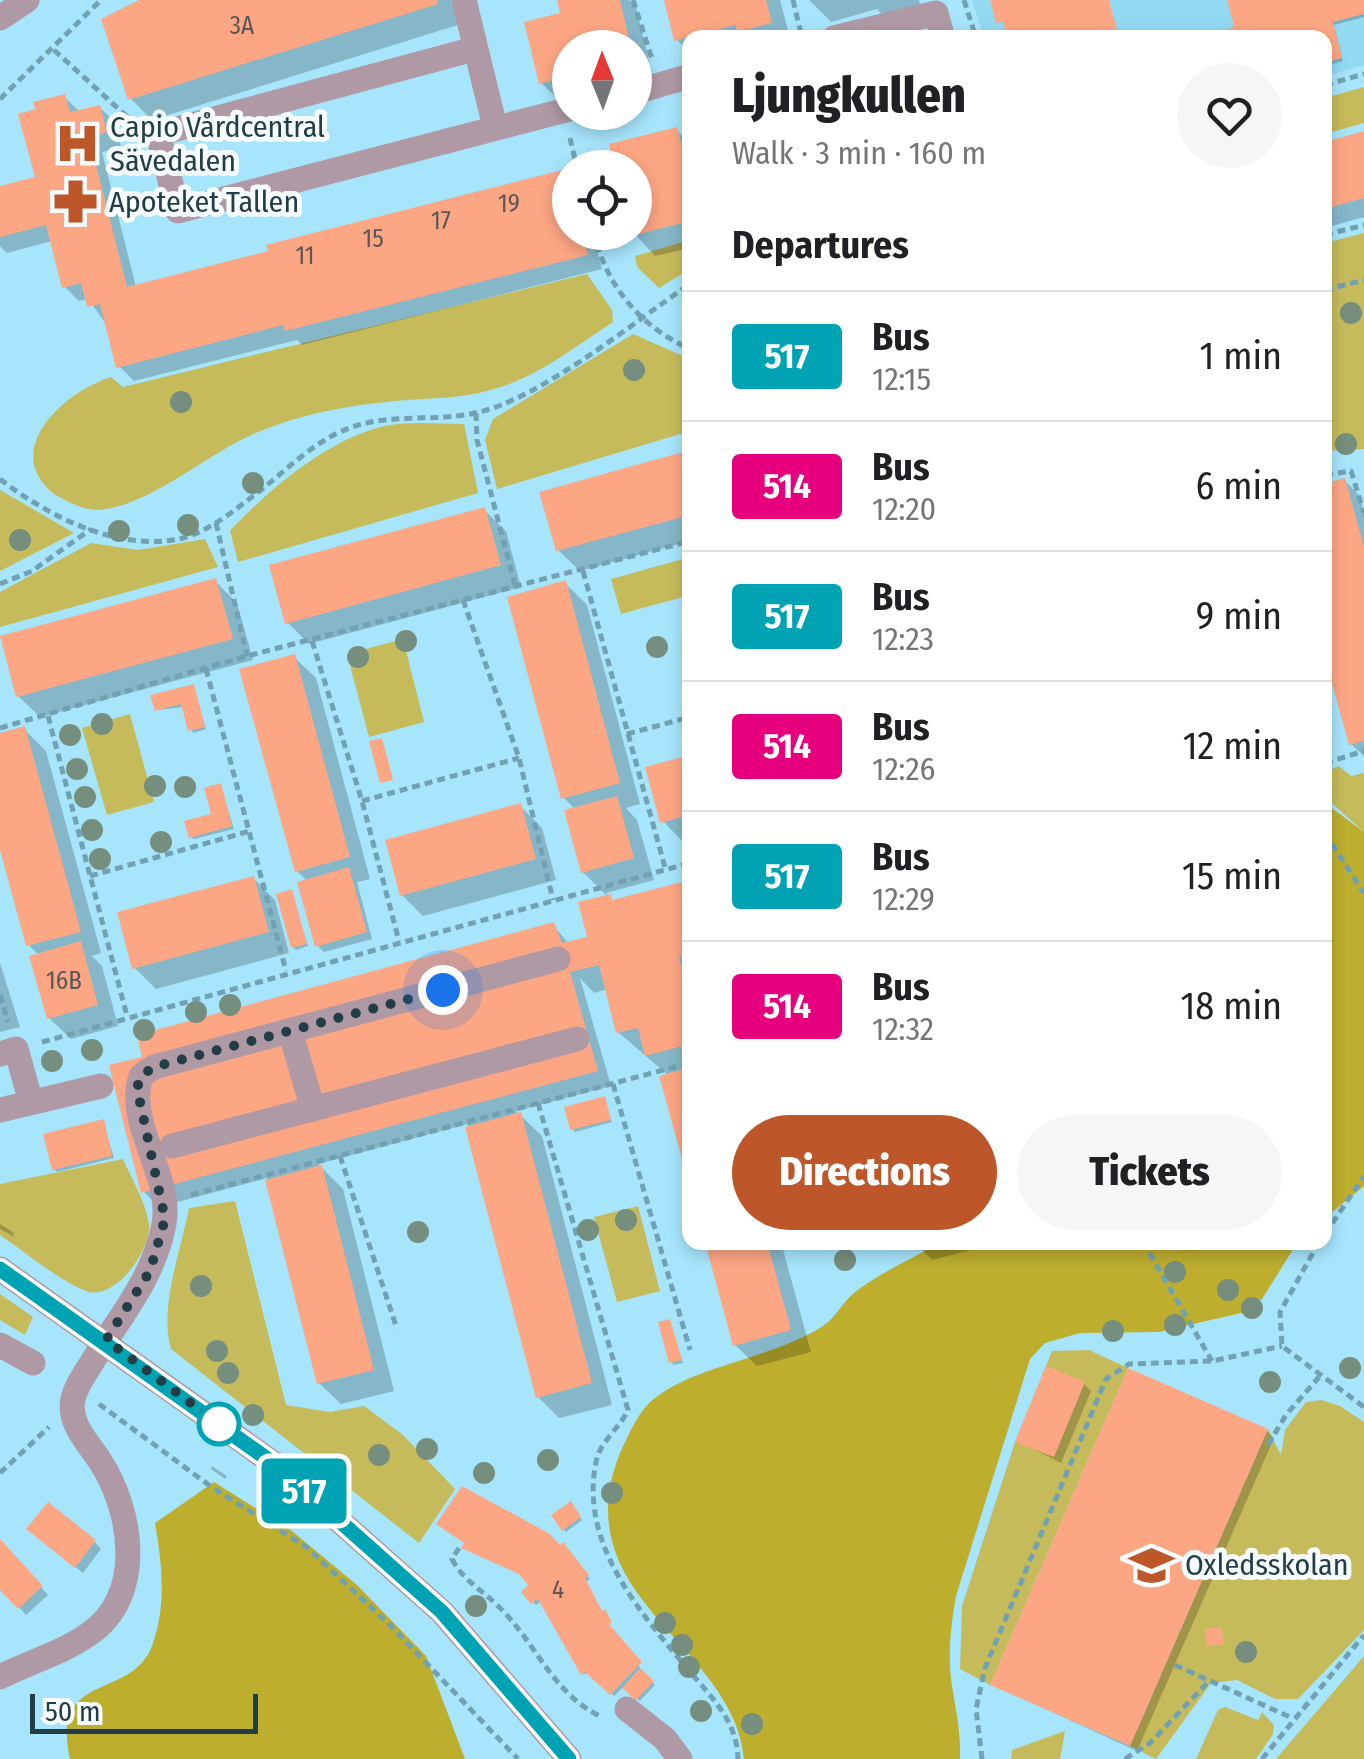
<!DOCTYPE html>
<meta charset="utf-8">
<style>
body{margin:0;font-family:"Fira Sans Condensed",sans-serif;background:#f6f6f6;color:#202124;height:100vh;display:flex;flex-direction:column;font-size:38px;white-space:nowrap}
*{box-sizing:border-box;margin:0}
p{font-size:32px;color:#757577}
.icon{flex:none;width:55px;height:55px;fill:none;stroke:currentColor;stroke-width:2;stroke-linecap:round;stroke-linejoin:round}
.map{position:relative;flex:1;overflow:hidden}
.drawer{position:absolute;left:682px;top:30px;width:650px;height:1220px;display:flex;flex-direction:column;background:#fff;border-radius:20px;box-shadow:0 5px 15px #0003}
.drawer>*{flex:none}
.badge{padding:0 20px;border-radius:8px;font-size:35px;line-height:65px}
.needle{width:65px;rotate:359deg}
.tools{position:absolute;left:552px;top:30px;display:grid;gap:20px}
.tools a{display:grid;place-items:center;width:100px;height:100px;border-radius:50%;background:#fff;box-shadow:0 5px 15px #0003;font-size:50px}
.scale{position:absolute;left:30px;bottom:25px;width:228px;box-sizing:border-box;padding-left:10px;border:5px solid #233d46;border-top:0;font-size:28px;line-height:35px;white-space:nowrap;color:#233d46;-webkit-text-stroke:8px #f6fcfe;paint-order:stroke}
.you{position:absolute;width:50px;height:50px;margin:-25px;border:8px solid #fff;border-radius:50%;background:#1a73e8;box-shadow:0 0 0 15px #1a73e833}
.map>.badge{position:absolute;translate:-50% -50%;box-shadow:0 0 0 5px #fff}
h2{padding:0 50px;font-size:38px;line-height:90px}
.round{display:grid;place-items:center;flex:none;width:105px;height:105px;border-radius:52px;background:#f6f6f6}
.summary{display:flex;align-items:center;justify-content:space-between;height:170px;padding:0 50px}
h1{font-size:48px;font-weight:800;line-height:75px}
.primary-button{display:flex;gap:20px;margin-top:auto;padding:20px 50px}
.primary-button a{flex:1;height:115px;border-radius:60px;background:#bd5729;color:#fff;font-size:40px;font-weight:800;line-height:115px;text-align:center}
.primary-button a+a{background:#f6f6f6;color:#202124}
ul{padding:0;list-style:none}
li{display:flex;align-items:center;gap:30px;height:130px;padding:0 50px;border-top:2px solid #e0e0e0}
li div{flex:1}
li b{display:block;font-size:38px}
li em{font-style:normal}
li .badge{min-width:110px;font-weight:700;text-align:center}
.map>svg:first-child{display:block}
.built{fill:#92d9f2}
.green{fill:#c6bb5b}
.forest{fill:#bdae2e}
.shadow{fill:#0003}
.building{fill:#fda684}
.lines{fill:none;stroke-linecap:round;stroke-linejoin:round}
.path{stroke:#71a1b2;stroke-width:5;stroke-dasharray:8 5;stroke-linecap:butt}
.minor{stroke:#af99a5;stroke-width:25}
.tree{fill:#768e7e}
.line-casing{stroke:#fff;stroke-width:22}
.line{stroke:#00a3b4;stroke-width:15}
.walk{stroke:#233d46;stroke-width:10;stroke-dasharray:0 18}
.stop-dot{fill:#fff;stroke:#00a3b4;stroke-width:5}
.labels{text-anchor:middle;stroke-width:10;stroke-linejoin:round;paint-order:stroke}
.number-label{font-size:25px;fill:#5a5756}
.poi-label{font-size:30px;fill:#233d46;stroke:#f6fcfe;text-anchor:start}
</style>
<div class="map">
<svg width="1364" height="1759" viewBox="0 0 1364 1759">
<rect width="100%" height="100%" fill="#a7e5fc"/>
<polygon class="built" points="972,0 1364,0 1364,65 1325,76 1325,38 984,37"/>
<g class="green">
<polygon points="1364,87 1364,123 1325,134 1325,98"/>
<polygon points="1364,233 1364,449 1325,451 1325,243"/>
<polygon points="690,240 690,269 659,288 637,267 635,256"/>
<path d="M587 274 612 310 613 322C575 347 537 377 494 389 463 399 427 398 395 401 344 406 294 415 247 437 204 457 145 508 97 510 83 510 66 501 54 494 0 451 63 392 111 377L123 387Z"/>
<polygon points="633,334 690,359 690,431 497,489 485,440 493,419"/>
<path d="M464 424 478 493 238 562 230 531C269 489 328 439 385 426 410 421 439 424 464 424Z"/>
<polygon points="0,490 74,533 0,571"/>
<polygon points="205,539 218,567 0,627 0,592 91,543 138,550"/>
<polygon points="690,557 690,595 621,614 611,579"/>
<polygon points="403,639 424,722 369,737 347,654"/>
<polygon points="130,714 154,802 107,815 82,728"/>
<polygon points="1339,766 1351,776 1364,773 1364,832 1325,797 1325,772"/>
<path d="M123 1159C131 1178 147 1204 149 1225 151 1251 114 1302 86 1291 56 1279 27 1253 0 1235V1184Z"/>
<path d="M235 1201 286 1405 330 1412 364 1406 403 1435 455 1489 419 1543 171 1349C159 1306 181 1251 189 1208Z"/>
<polygon points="638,1206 660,1291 617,1302 594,1217"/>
<polygon points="0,1294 33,1317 25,1335 0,1320"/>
<polygon points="1089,1350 1128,1368 990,1685 960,1669 962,1606 1015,1442 1052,1351"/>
<polygon points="1321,1400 1340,1406 1364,1422 1364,1630 1298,1699 1275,1699 1237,1680 1211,1683 1156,1759 1130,1746 1268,1429 1281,1455 1285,1430 1306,1402"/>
<polygon points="1364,1656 1364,1759 1276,1759"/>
<polygon points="1225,1707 1258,1720 1262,1712 1274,1725 1273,1734 1256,1759 1196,1759 1218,1710"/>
<polygon points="1065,1731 1060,1759 1011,1759 1012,1750"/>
</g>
<g class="forest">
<polygon points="1325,803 1364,832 1364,1186 1325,1218"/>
<path d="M939 1243H1297L1262 1299 1241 1313 1159 1332 1080 1333 1045 1343 1030 1359 956 1596C951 1625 947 1656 952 1686 956 1711 961 1733 960 1759H744C738 1694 681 1651 644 1602 603 1550 597 1499 626 1440 636 1420 643 1405 662 1393 703 1365 777 1356 823 1326 835 1318 843 1302 854 1293 879 1273 912 1259 939 1243Z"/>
<path d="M214 1482 292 1531 357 1585 426 1656 465 1759H70C50 1670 131 1701 152 1646 167 1605 162 1564 155 1523Z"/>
</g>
<g class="shadow">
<polygon points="145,0 451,0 458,25 152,120 130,98"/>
<polygon points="559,0 629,0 636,7 654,82 635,87 635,48 570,48 570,103 563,104 541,83 563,15"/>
<polygon points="666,0 780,0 790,38 690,38 690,53 677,40"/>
<polygon points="809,0 919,0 921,9 886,19 877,9 831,22"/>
<polygon points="1230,0 1364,0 1364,17 1334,25 1343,61 1325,66 1325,38 1237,29"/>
<polygon points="64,97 80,112 100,108 115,122 121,147 102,152 136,287 566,172 570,176 570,232 592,232 602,269 302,345 297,340 134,381 119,366 104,321 88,299 79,301 64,286 52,241 7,253 0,246 0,189 38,179"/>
<polygon points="676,130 690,143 690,248 655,256 633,232"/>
<polygon points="1364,134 1364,217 1325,228 1325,144"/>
<polygon points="690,453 690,541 580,571 558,550"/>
<polygon points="1344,480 1359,495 1364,513 1364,756 1351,744 1325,649 1325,486"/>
<polygon points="484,510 506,531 521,587 309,644 287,622"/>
<polygon points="215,581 237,603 253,660 40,717 18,696"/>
<polygon points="565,583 587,605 640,804 626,808 637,820 654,880 606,893 615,902 690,883 690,1179 669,1076 618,1032 608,989 594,993 580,978 611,1086 516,1111 542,1136 612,1405 559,1418 538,1397 467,1124 318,1164 343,1189 394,1391 341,1404 319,1383 267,1178 159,1207 144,1192 553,925 569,944 590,939 608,897 583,872 575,809 564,798"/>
<polygon points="294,657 316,678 370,879 357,882 372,939 324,952 317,945 307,881 297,871"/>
<polygon points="193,687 206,729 193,733 184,707 157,710"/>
<polygon points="24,729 46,751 101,953 92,956 102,966 118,1026 71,1039 49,1018 39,956 29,945 0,841 0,736"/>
<polygon points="690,757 690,841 684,843 663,821"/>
<polygon points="220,785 234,829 194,839 191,837 214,816"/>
<polygon points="520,806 542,828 556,880 423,916 402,895"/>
<polygon points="253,878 275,900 289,953 156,989 135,968"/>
<polygon points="291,892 308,946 296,950 293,947"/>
<polygon points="0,963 20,1027 0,1032"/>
<polygon points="604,1099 612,1122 575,1132 572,1129"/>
<polygon points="103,1122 114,1158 57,1172 54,1169"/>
<polygon points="0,1224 13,1232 14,1237 0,1229"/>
<polygon points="707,1242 781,1242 811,1352 757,1366 735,1345"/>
<polygon points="914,1242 986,1242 986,1246 932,1260"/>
<polygon points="670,1322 683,1363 674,1365 671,1362"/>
<polygon points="1084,1384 1091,1391 1061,1463 1018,1441"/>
<polygon points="1267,1431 1274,1438 1137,1751 993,1685"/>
<polygon points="212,1466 227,1476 225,1479 211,1469"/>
<polygon points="573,1507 582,1520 566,1532 563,1529"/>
<polygon points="36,1536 95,1542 101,1549 83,1573"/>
<polygon points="2,1544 48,1595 26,1615 0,1586"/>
<polygon points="566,1548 590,1579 586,1582 621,1646 655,1685 640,1701 624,1686 614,1696 589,1673 583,1674 542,1601 536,1605 524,1592 532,1586 524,1576 467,1550"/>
</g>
<g class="building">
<polygon points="139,0 437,0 438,4 128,100 101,19"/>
<polygon points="557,0 620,0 631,48 570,48 570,76 539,84 524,22 560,13"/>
<polygon points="664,0 766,0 772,23 737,32 735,25 674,41"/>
<polygon points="990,0 1109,0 1119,38 1007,38 1003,21 996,23"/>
<polygon points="1227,0 1364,0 1364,14 1333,22 1342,58 1325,63 1325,38 1200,38 1234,27"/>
<polygon points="65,94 70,112 100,105 107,132 89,137 127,287 268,251 266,245 566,169 570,232 583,232 588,255 285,331 283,325 116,368 100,304 87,307 81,283 62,288 46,225 0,237 0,186 35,177 18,114 35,109 33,102"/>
<polygon points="677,127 690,178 690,221 635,235 635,168 614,168 609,144"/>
<polygon points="1364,131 1364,198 1325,209 1325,142"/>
<polygon points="690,450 690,515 556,551 539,492"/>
<polygon points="1345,478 1364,547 1364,741 1349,745 1325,658 1325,483"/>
<polygon points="485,507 501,565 285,624 269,565"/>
<polygon points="216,578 233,639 16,697 0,636"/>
<polygon points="566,580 620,783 561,799 507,597"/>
<polygon points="295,654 350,857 295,872 239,669"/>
<polygon points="194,684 205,727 188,731 181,704 155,711 150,695"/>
<polygon points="25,726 81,932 26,946 0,850 0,733"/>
<polygon points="382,738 393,780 380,783 369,741"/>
<polygon points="690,755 690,815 660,823 645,767"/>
<polygon points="221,783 232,826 189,838 184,821 211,814 204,788"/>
<polygon points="617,796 634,858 581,873 564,810"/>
<polygon points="521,803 536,859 400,896 385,840"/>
<polygon points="349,867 367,932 315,947 297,882"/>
<polygon points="254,876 269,932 132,969 117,912"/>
<polygon points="690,880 690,954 679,957 685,981 690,979 690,1044 645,1056 638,1028 616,1033 599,965 570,972 598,1071 141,1193 109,1065 142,1057 137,1035 554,922 562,943 587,937 578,902 611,894 612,900"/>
<polygon points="292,889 307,944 291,948 276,894"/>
<polygon points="81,941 98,1005 47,1019 29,956"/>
<polygon points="690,1067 690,1184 689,1184 659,1076"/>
<polygon points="605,1096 611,1120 570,1130 564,1107"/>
<polygon points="521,1112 592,1383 536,1398 465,1127"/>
<polygon points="104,1119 112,1156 52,1170 43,1134"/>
<polygon points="322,1165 374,1370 317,1384 265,1180"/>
<polygon points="705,1242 767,1242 791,1330 733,1346"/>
<polygon points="670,1319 682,1360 669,1363 658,1322"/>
<polygon points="1046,1366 1085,1382 1054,1457 1015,1442"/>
<polygon points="1128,1368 1268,1429 1130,1746 990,1685"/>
<polygon points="462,1486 550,1534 560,1545 563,1542 589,1575 585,1578 602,1611 605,1609 612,1622 609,1624 642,1662 610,1695 585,1672 581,1675 538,1599 531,1604 521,1592 528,1585 519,1574 461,1548 464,1543 436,1524"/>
<polygon points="571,1501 581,1517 562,1531 551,1515"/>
<polygon points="48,1502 96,1540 75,1568 26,1529"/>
<polygon points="0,1539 43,1586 18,1609 0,1590"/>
<polygon points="1221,1627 1224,1644 1207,1646 1205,1629"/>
<polygon points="640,1668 654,1681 636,1700 622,1688"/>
</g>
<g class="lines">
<g class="path">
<polyline points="633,0 652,59"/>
<polyline points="793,0 802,38"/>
<polyline points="964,0 976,38"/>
<polyline points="54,50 133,122"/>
<polyline points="1325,85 1364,74"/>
<polyline points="0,99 101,0"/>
<polyline points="570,138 577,168"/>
<path d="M593 232C607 286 639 326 690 349"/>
<polyline points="1325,235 1364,225"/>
<polyline points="1325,290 1364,280"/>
<polyline points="476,413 477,440 515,585"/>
<polyline points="1325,475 1351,471 1364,513"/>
<path d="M0 479C49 517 120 553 183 538 212 530 237 508 261 490 286 470 311 445 340 432 384 411 430 423 475 413 539 400 634 322 690 284"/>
<polyline points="216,523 247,656"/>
<polyline points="583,571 666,871"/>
<polyline points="0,584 32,571 91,529"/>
<polyline points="463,600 519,758 553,900"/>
<polyline points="312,641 362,801 399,941"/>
<polyline points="206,669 286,971"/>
<polyline points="48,716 127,1016"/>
<polyline points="0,728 247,656 690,541"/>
<polyline points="627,734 690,717"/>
<polyline points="1325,763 1364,751"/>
<polyline points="362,801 519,758"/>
<polyline points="1325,833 1364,893"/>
<polyline points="90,876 250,831"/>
<polyline points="0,995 8,1022"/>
<polyline points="42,1042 690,863"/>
<polyline points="613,1084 690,1350"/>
<path d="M538 1103 628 1410C620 1428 600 1441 596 1462 579 1546 642 1614 691 1673 714 1700 737 1722 738 1759"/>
<polyline points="340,1156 397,1329"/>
<polyline points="191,1195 690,1063"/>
<polyline points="1325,1234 1364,1176"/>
<polyline points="1143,1242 1212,1361"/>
<polyline points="1319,1242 1280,1312 1282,1346 1364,1407"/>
<polyline points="99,1404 213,1488 305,1546 392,1627 518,1759"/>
<polyline points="1268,1445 1286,1415 1319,1377"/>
<polyline points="0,1473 49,1427"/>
<path d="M459 1548 452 1559C464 1582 483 1590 500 1608 535 1642 554 1695 600 1716"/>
<polyline points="1175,1665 1292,1718"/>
<polyline points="982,1759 976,1709 985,1668 1106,1379 1129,1364 1212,1361 1282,1346"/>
<polyline points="1125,1759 1150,1743 1210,1680"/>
<polyline points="1262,1759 1364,1635"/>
</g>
<g class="minor">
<polyline points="464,0 495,127"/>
<polyline points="0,18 27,0"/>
<polyline points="834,38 936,13 943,38"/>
<polyline points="474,49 158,134 178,211 570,109"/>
<polyline points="635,92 690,76"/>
<polyline points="290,1031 313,1109"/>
<polyline points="0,1054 16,1049 31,1102"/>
<polyline points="0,1110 101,1086"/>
<polyline points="172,1146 577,1039"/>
<polyline points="0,1269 280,1468 442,1612 569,1759"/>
<polyline points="0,1345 33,1363"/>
<path d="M0 1677C29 1662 63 1653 89 1634 146 1595 132 1510 100 1461 88 1442 68 1424 73 1399 76 1385 87 1371 94 1359 121 1315 154 1277 164 1224 173 1176 125 1123 141 1076L154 1067 558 959"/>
<polyline points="627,1709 665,1739 680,1759"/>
</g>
</g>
<g class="tree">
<circle cx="1351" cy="313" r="11"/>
<circle cx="634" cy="370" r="11"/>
<circle cx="181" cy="402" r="11"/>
<circle cx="1346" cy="444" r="11"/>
<circle cx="253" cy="483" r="11"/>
<circle cx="188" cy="525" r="11"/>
<circle cx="119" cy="531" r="11"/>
<circle cx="20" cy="540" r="11"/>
<circle cx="406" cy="641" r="11"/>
<circle cx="657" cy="647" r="11"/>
<circle cx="358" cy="657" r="11"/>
<circle cx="102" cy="724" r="11"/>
<circle cx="70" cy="735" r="11"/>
<circle cx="77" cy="769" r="11"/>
<circle cx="155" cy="786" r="11"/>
<circle cx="185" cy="787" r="11"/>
<circle cx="85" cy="797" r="11"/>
<circle cx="92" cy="830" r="11"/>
<circle cx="161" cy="842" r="11"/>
<circle cx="100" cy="859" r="11"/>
<circle cx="230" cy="1005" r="11"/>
<circle cx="196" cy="1012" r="11"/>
<circle cx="144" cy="1030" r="11"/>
<circle cx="92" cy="1050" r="11"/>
<circle cx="52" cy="1061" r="11"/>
<circle cx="626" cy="1220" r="11"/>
<circle cx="588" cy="1230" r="11"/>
<circle cx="418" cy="1232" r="11"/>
<circle cx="845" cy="1260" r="11"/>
<circle cx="1175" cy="1272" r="11"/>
<circle cx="201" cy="1286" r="11"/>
<circle cx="1228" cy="1290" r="11"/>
<circle cx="1252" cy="1308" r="11"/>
<circle cx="1175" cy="1325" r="11"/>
<circle cx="1113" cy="1331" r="11"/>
<circle cx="217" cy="1351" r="11"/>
<circle cx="1350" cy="1368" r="11"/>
<circle cx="228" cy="1373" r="11"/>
<circle cx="1270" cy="1382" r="11"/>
<circle cx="253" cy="1415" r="11"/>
<circle cx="427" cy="1449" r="11"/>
<circle cx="379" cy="1455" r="11"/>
<circle cx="548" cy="1460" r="11"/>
<circle cx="484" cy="1473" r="11"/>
<circle cx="612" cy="1493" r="11"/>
<circle cx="476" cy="1606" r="11"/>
<circle cx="665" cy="1623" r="11"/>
<circle cx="682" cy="1645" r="11"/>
<circle cx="1246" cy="1652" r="11"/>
<circle cx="689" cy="1667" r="11"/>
<circle cx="701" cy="1711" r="11"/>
<circle cx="752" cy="1724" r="11"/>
</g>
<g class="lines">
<defs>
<polyline id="line" points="0,1269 280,1468 442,1612 569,1759"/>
</defs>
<use href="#line" class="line-casing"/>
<use href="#line" class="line"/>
<polyline class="walk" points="219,1424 106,1340 150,1271 165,1219 137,1088 141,1076 154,1067 443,990"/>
</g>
<defs>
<symbol id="hospital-bare" viewBox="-9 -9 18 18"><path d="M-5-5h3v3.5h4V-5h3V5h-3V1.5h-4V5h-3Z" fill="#bd5729" stroke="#f6fcfe" stroke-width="2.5" paint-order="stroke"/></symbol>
<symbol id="pharmacy-bare" viewBox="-9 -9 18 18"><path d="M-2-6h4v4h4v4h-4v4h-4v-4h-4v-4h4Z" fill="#bd5729" stroke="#f6fcfe" stroke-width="2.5" paint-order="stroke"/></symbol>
<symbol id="school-bare" viewBox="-9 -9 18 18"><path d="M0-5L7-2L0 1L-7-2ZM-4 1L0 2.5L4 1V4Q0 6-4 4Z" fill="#bd5729" stroke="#f6fcfe" stroke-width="2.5" paint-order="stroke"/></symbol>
</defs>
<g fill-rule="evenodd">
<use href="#hospital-bare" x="46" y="112" width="63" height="63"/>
<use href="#pharmacy-bare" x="44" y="170" width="63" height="63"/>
<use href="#school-bare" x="1120" y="1534" width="63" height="63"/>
</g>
<circle class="stop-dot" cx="219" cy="1424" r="20"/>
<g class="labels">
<g class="number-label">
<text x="242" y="34">3A</text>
<text x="509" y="212">19</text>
<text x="441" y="229">17</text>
<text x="373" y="247">15</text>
<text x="305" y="264">11</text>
<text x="64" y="989">16B</text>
<text x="558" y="1598">4</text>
</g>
<g class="poi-label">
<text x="110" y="137">Capio Vårdcentral<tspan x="110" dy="34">Sävedalen</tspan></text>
<text x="109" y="212">Apoteket Tallen</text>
<text x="1185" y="1575">Oxledsskolan</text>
</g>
</g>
</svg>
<div class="tools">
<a><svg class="needle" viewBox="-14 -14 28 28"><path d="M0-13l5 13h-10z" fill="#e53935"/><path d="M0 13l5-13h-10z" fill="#757577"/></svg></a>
<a><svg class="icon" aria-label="locate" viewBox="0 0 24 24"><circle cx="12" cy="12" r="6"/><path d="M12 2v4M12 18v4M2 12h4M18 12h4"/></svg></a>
</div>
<div class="scale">50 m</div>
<div class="you" style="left:443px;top:990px"></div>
<b class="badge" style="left:304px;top:1491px;background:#00a3b4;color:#fff">517</b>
<section class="drawer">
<div class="summary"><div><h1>Ljungkullen</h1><p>Walk · 3 min · 160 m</p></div><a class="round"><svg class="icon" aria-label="heart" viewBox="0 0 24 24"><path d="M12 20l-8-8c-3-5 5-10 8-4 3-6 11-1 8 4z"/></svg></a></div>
<h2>Departures</h2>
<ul>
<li><span class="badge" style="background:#00a3b4;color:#fff">517</span><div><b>Bus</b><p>12:15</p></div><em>1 min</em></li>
<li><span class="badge" style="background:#e6007e;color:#fff">514</span><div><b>Bus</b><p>12:20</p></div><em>6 min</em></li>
<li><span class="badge" style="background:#00a3b4;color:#fff">517</span><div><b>Bus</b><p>12:23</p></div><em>9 min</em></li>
<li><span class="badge" style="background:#e6007e;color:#fff">514</span><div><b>Bus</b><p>12:26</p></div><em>12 min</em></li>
<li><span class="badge" style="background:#00a3b4;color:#fff">517</span><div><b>Bus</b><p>12:29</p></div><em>15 min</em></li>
<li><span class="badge" style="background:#e6007e;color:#fff">514</span><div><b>Bus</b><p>12:32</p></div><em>18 min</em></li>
</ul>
<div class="primary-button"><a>Directions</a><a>Tickets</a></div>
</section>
</div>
